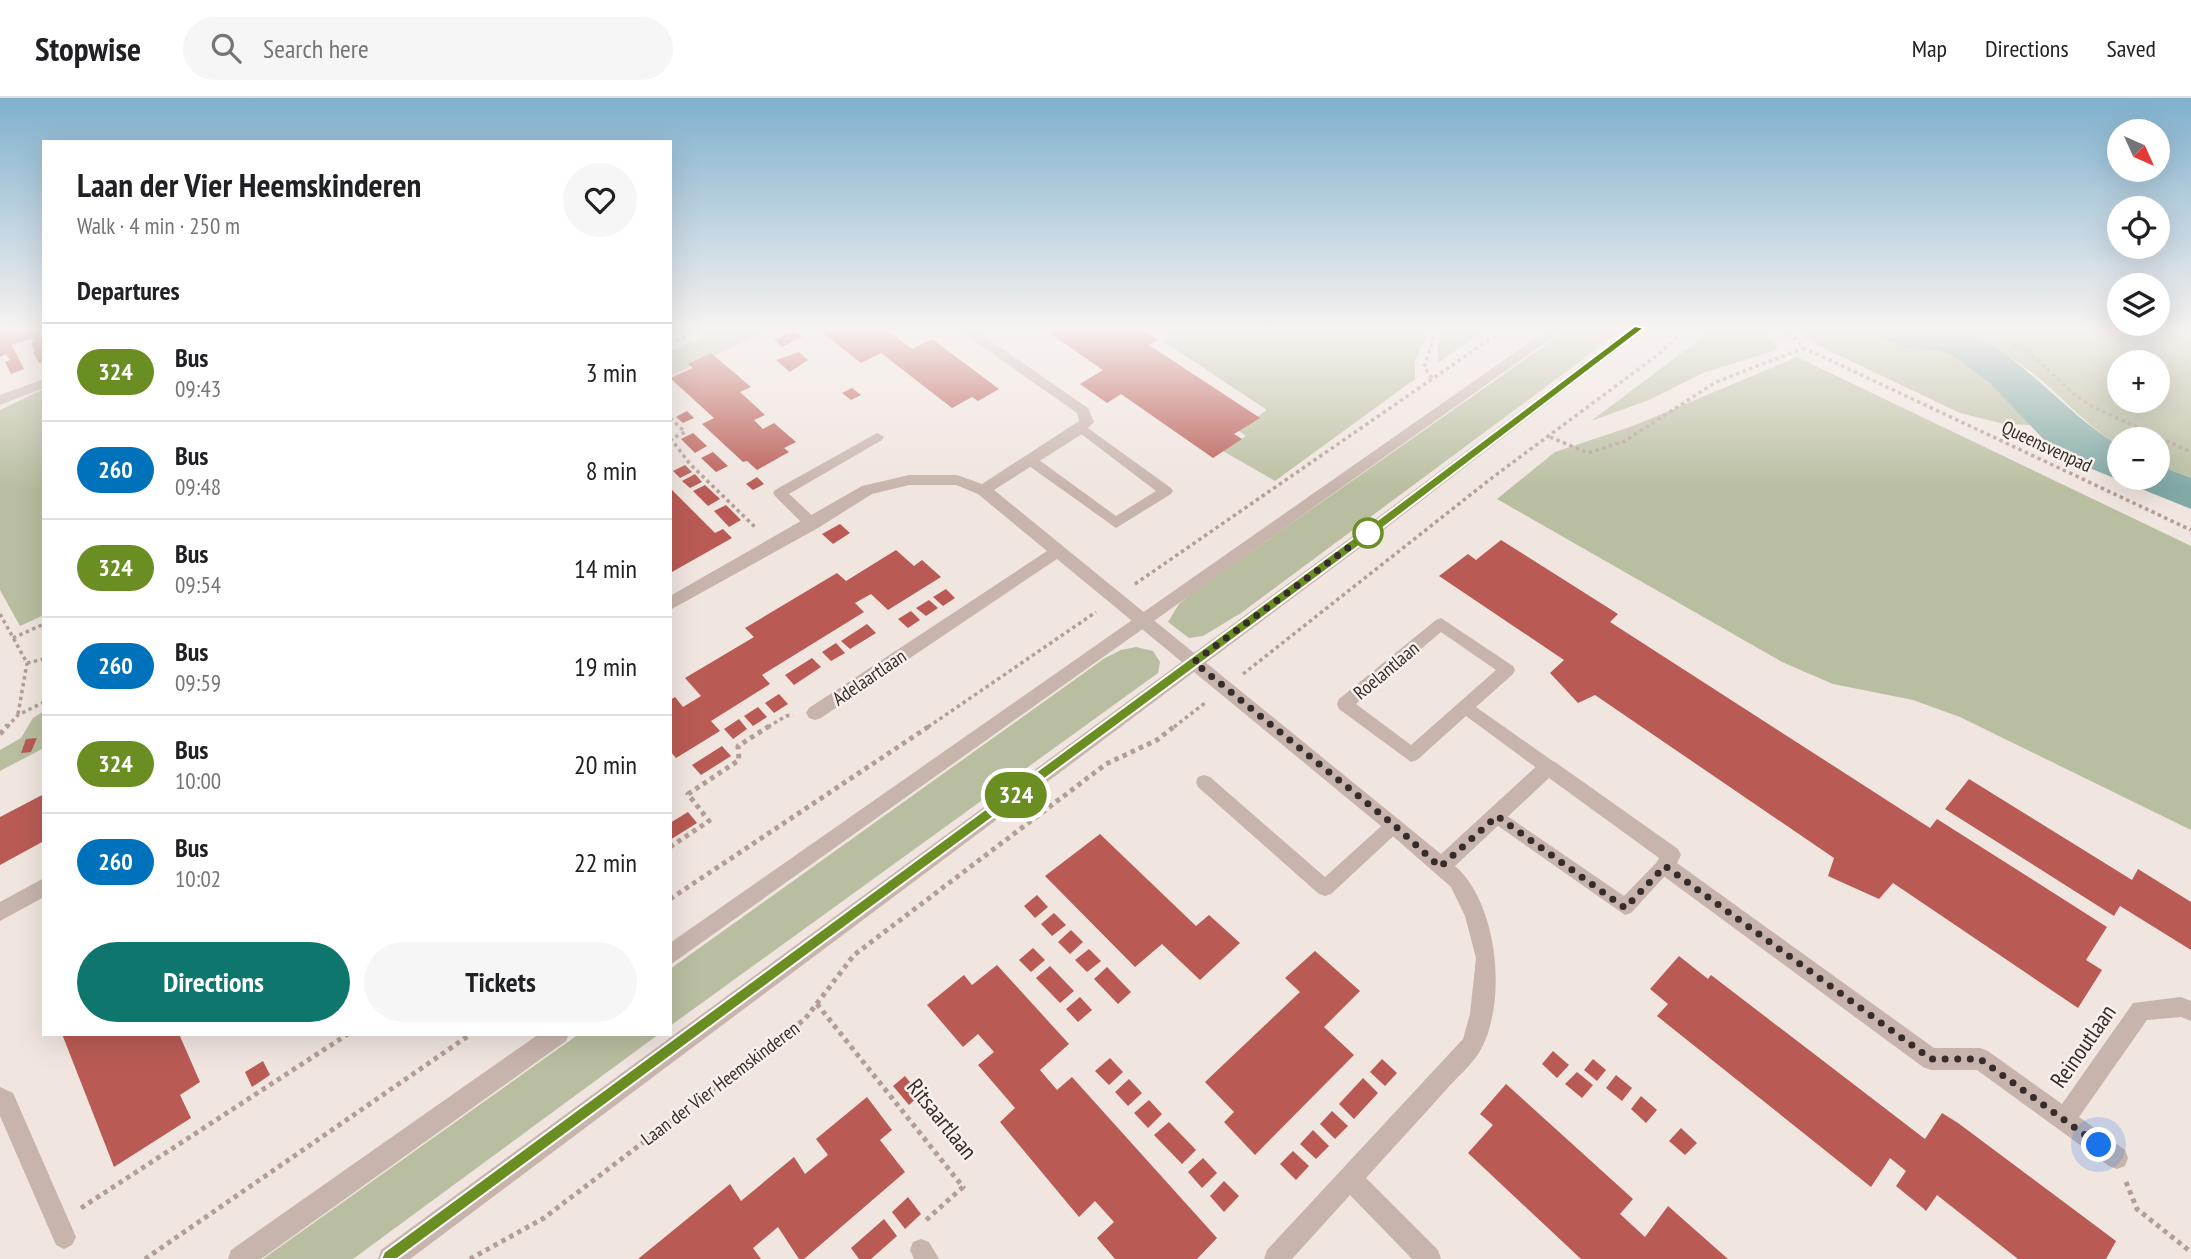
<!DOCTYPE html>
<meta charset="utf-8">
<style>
body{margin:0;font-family:"PT Sans Narrow",sans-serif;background:#f6f6f6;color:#202124;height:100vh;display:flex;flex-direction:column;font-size:26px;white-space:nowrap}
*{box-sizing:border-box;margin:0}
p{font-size:23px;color:#757577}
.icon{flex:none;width:38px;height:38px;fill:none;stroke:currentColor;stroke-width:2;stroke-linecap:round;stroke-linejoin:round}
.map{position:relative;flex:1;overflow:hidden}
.details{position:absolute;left:42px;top:42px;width:630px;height:896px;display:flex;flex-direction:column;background:#fff;border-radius:0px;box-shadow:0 7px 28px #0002}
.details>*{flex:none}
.badge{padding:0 14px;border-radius:23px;font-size:24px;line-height:46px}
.needle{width:46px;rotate:135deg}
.fabs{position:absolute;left:2107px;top:21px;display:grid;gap:14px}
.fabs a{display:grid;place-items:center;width:63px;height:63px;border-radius:50%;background:#fff;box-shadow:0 7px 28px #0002;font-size:35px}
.you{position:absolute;width:35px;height:35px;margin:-18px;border:5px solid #fff;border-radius:50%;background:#1a73e8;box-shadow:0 0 0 10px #1a73e833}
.map>.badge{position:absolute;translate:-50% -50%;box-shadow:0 0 0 4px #fff}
h2{padding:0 35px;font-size:26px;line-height:63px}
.round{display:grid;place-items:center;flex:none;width:74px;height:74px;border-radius:37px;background:#f6f6f6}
.overview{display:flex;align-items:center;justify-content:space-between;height:119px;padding:0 35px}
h1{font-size:33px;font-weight:600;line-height:52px}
.primary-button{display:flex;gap:14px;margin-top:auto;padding:14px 35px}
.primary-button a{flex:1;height:80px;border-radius:42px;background:#0f766e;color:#fff;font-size:28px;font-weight:600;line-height:80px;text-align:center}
.primary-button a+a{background:#f6f6f6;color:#202124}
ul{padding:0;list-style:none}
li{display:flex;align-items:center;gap:21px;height:98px;padding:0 35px;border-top:2px solid #e0e0e0}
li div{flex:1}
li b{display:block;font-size:26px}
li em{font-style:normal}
li .badge{min-width:77px;font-weight:700;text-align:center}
header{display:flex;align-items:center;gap:42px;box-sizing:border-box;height:98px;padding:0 35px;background:#fff;border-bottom:2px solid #e0e0e0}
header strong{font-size:33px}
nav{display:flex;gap:38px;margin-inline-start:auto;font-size:24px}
.search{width:490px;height:63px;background:#f6f6f6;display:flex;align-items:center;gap:18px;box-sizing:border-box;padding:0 24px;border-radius:38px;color:#757577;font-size:26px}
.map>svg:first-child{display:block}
.green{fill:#b9bea0;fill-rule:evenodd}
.water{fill:#81aaa5}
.building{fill:#b95b54}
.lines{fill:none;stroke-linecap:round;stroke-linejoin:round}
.path-far1{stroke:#b39e96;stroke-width:3.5;stroke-dasharray:3.5 3.5;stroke-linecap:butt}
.path{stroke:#b39e96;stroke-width:5;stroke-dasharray:4.5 4.5;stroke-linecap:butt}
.service{fill:#c7b4ac;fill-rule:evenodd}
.minor{fill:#c7b4ac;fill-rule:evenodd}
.tertiary{fill:#c7b4ac;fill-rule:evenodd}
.line{fill:#6b8e23;stroke:#fff;stroke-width:2}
.walk{stroke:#362c2a;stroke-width:7;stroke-dasharray:0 12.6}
.stop-dot{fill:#fff;stroke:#6b8e23;stroke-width:3.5}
.labels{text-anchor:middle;stroke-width:5;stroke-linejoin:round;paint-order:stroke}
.street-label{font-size:19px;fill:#362c2a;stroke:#f8f0eb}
.near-street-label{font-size:23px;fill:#362c2a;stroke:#f8f0eb}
</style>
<header>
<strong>Stopwise</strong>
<div class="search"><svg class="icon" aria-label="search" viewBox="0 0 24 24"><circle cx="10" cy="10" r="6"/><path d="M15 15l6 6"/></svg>Search here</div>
<nav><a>Map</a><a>Directions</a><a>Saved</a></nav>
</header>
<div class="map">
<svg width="2191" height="1161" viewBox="0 0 2191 1161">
<rect width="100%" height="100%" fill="#f0e5df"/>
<g class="green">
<polygon points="722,230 788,230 768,232 670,278 670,253"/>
<polygon points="1160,230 1429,230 1415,263 1415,281 1275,383 1223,353 1246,338 1238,332 1267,312 1163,243 1172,238"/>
<polygon points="1446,230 1487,230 1438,265 1438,246"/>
<polygon points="1570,230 1625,230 1241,515 1203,538 1189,540 1168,524 1179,506 1192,495"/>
<polygon points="1715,230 1759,230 1778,249 1773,253 1703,275 1649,302 1591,323"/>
<polygon points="1796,230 1855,230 1908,250 1940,253 1953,258 1990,285 2031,327 2004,326 1960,315 1819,248"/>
<path d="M1950 230H2191V380L2158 367V341H2119V347C2084 327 2059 294 2027 271 2003 254 1976 242 1950 230ZM2119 264H2158V303H2119Z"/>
<polygon points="1797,259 2191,448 2191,732 1960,619 1913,602 1833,586 1782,564 1497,401 1555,354 1633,328"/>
<polygon points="44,291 44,517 20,528 0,492 0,312"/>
<polygon points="1136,549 1153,553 1160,564 1158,575 670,928 670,871 1105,560 1121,552"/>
<polygon points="44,613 44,650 0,673 0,652 21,640 33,620"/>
<polygon points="579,936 659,936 353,1161 263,1161"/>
</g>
<path class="water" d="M1855 230C1878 230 1933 225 1952 231 2022 251 2059 313 2119 347V380H2158V367L2191 380V411L2077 365 2049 347 1990 285 1953 258 1940 253 1908 250Z"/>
<g class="building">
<polygon points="4,230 44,230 44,236 41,237 44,242 44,264 39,265 33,254 35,253 31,245 36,243 33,240 12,247 24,271 11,276 5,264 10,262 6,256 0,259 0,232"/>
<polygon points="822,230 884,230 912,251 932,241 999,291 978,303 972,299 952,310 881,255 861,265 819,232"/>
<polygon points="1042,230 1139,230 1158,242 1149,247 1260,320 1234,336 1242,341 1213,360 1121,296 1107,305 1080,286 1103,272"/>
<polygon points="794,233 802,239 782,249 774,242"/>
<polygon points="799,254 808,262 790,274 776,262"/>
<polygon points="711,255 751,289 740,294 765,317 754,322 763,331 774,325 796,344 784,350 789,354 757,372 747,363 743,364 702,326 714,320 670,280 693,270 688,266"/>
<polygon points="852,290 861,297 851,302 842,295"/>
<polygon points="687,313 694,320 683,325 676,319"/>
<polygon points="693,335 707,348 695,355 681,341"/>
<polygon points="713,354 728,368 716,374 701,360"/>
<polygon points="685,367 692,374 680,380 673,373"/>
<polygon points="695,376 702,384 690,390 682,383"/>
<polygon points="757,379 764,386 753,392 746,386"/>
<polygon points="705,387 720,401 708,408 693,393"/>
<polygon points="670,390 715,435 723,431 732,440 672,474 670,472"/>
<polygon points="726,407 741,422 729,429 714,413"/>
<polygon points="840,426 850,435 833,446 822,436"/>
<polygon points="1501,442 1618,516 1610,524 1930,730 1937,721 2107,829 2086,862 2102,872 2078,910 1893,785 1879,801 1828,778 1834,760 1595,597 1578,605 1550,575 1564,562 1439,478 1468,456 1476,462"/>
<polygon points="896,452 914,468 922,462 941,479 888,512 871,496 855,505 864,514 762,577 770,586 711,623 720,633 676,660 670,653 670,602 675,599 683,609 701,598 685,580 754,539 745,530 837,475 846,483"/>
<polygon points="946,491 955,500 943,508 933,499"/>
<polygon points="929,502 938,510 926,518 916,510"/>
<polygon points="911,513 920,522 908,530 898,521"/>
<polygon points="867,526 876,535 850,551 841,543"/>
<polygon points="836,545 845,555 831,563 822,554"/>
<polygon points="812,560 821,569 794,587 785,577"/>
<polygon points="779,596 788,606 774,615 765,605"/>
<polygon points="758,609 767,619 753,628 744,618"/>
<polygon points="739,621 747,631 733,641 724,631"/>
<polygon points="37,640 31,654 21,655 26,641"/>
<polygon points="722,648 731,658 701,677 692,667"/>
<polygon points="1969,681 2132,782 2138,771 2191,804 2191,852 2120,808 2114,818 1945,711"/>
<polygon points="44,696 44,743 0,767 0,719"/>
<polygon points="688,714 697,725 670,742 670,725"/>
<polygon points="1100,736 1196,828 1209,817 1240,845 1200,882 1162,846 1135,869 1045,778"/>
<polygon points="1037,797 1048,809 1035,820 1024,808"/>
<polygon points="1054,815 1066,827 1052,838 1041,826"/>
<polygon points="1071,832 1083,844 1070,856 1058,844"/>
<polygon points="1033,850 1045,862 1031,874 1019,862"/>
<polygon points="1089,851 1101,863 1087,874 1075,862"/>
<polygon points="1315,853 1360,893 1324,929 1354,957 1255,1057 1224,1024 1234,1014 1205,984 1300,894 1285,880"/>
<polygon points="1679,858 1708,881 1711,877 1925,1041 1942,1015 1958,1025 2116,1143 2106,1161 2018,1161 1937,1097 1926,1113 1923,1110 1896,1088 1906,1073 1890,1060 1871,1089 1657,918 1668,906 1650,891"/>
<polygon points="997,867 1069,946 1040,972 1057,992 1072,979 1217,1140 1197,1161 1115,1161 1097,1140 1114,1124 1095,1103 1079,1119 1000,1024 1015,1010 978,967 994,954 978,936 963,949 927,907 964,877 972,887"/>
<polygon points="1050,868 1074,893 1060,905 1036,880"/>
<polygon points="1107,869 1131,894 1118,906 1094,881"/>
<polygon points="1080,899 1092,912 1078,924 1066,911"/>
<polygon points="62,936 179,936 200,984 180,997 191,1020 114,1069"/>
<polygon points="1553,953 1569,967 1557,980 1542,966"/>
<polygon points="1110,960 1123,974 1109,987 1095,973"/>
<polygon points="1382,961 1397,975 1385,988 1370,974"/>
<polygon points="1593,961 1606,972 1597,983 1584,972"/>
<polygon points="263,963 270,977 252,989 245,974"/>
<polygon points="1577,974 1593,987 1582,1000 1565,986"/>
<polygon points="1616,977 1632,990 1622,1003 1606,990"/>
<polygon points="905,978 920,997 909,1007 893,988"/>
<polygon points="1363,980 1378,995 1354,1021 1339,1006"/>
<polygon points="1129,981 1142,995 1128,1008 1115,994"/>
<polygon points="1506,986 1633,1101 1620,1116 1645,1139 1668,1108 1728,1161 1581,1161 1468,1055 1493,1027 1480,1016"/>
<polygon points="1641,998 1657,1012 1646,1025 1631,1011"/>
<polygon points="867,999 892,1032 880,1042 905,1074 804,1161 799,1161 778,1129 753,1150 761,1161 638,1161 730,1086 741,1103 794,1059 805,1076 828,1057 816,1041"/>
<polygon points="1149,1002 1162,1016 1148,1030 1134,1015"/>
<polygon points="1332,1013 1348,1028 1335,1041 1320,1026"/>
<polygon points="1169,1024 1196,1052 1182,1066 1154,1037"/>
<polygon points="1681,1030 1697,1045 1685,1057 1669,1043"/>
<polygon points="1313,1032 1329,1048 1316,1061 1300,1046"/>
<polygon points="1293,1053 1309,1068 1296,1082 1280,1066"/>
<polygon points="1203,1060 1217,1075 1202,1090 1188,1074"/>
<polygon points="1224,1083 1239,1098 1224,1114 1210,1098"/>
<polygon points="908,1099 921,1116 905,1131 892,1114"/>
<polygon points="884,1121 897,1138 871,1161 859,1161 851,1150"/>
</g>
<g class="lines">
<g class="path-far1">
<polyline points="1783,230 1804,250 2191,432"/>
<polyline points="1975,230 2010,244 2032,257 2075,297 2091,308 2191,354"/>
<polyline points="670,246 704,230"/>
<polyline points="1432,280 1424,269 1437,230"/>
<polyline points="670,320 685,334 671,341 690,366 757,431"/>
<polyline points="1550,339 1588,355 1625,343 1716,284 1804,250"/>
<polyline points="1135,486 1506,230"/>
<polyline points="0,516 27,565 44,561"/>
<polyline points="13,540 44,526"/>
<polyline points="1243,576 1493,379 1659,256 1686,230"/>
<polyline points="18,616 27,565"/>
<polyline points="7,629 18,617 44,604"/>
<polyline points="768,629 786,618 793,617"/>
<polyline points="928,629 1096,514"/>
<polyline points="1174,629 1205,605"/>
</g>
<g class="path">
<polyline points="0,636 8,627"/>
<polyline points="670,749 709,723 688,696 739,662 738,648 771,627"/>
<polyline points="670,801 931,627"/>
<polyline points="817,906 963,1089 924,1124"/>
<polyline points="2126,1084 2137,1111 2191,1154"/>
<polyline points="81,1110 348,936"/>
<polyline points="145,1161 471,936"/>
<polyline points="470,1161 544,1120 805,921 854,857 1106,666 1157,642 1176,627"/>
</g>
<g class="service">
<polygon points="1081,325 1171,390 1173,393 1171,396 1116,430 1025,365 1023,362 1025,359 1035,359 1116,418 1156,393 1076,332 1074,329"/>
<polygon points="877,335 884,339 882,342 789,396 817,422 819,426 817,430 807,430 775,398 773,395 775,392"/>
<path d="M1441 520 1513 568 1515 572 1513 576 1476 609 1554 664 1556 669 1554 674 1548 676 1542 674 1466 618 1417 662 1411 664 1339 611 1337 606 1339 601 1436 522ZM1441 534 1496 572 1411 647 1356 606Z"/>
<polygon points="1204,677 1210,679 1325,779 1388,722 1394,720 1400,722 1403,727 1400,732 1331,796 1325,798 1319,796 1198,689 1196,684 1198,679"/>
<polygon points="1497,711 1624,798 1659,762 1665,760 1671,762 1674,768 1631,815 1625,817 1491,723 1488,718 1491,713"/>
<polygon points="921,1141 929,1144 939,1161 914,1161 910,1152 913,1144"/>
</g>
<g class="minor">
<path d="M956 230H972L1088 310 1094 324 1082 336 994 392 1441 756 1541 664 1548 661 1555 664 1678 751 1681 757 1677 765 1934 950H1980L1988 953 2062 1006 2133 905 2181 899 2191 903V923L2181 919 2147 922 2079 1019 2125 1052 2128 1060 2125 1068 2117 1071 2109 1068 1977 972H1931L1923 969 1658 774 1655 768 1659 760 1549 680 1455 768C1498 805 1508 904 1480 953 1472 967 1456 980 1445 993 1419 1022 1392 1051 1366 1080L1438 1152 1441 1161H1412L1350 1097 1292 1161H1264L1267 1152 1463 941 1470 916 1476 860 1465 818 1451 789 1387 733 1057 461 821 620 815 622 809 620 806 615 809 610 1047 453 978 396 956 387H909L872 396 818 430 670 512V498L862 388 909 377H957L982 386 1079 323 1077 315Z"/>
<polygon points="44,281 44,290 0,307 0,297"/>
<polygon points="44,780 44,799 0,823 0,804"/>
<polygon points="0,989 13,995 76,1139 72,1147 64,1151 56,1147 0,1018"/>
</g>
<g class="tertiary">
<polygon points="1550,230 1566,230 670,867 670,845"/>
<polygon points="1631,230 1646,230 1369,443 410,1161 378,1161 381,1152 1357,435"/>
<polygon points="539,936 569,936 566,943 261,1161 228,1161 231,1152"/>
</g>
</g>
<linearGradient id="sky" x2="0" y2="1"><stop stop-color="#7fb0cd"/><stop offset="0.59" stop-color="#f8f3f1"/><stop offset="1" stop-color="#f8f3f1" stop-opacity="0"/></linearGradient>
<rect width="2191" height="392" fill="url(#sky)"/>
<polygon class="line" points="1635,228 1644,230 1367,442 397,1161 381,1161 384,1154 1359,436"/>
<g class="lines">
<polyline class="walk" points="1368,435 1194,564 1394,727 1440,769 1497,718 1625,810 1665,768 1931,961 1980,961 2099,1047"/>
</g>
<circle class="stop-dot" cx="1368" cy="435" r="14"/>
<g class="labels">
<g class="street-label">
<text transform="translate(2047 348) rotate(25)" y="7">Queensvenpad</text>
<text transform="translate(1386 572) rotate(-40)" y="7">Roelantlaan</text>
<text transform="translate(869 579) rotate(-34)" y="7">Adelaartlaan</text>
<text transform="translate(720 985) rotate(-37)" y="7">Laan der Vier Heemskinderen</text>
</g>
<g class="near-street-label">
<text transform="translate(2083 948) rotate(-55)" y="8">Reinoutlaan</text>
<text transform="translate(942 1021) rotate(51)" y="8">Ritsaartlaan</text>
</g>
</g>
</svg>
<div class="fabs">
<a><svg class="needle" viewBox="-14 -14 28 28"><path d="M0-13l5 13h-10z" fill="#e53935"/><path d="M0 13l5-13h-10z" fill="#757577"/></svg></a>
<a><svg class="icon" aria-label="locate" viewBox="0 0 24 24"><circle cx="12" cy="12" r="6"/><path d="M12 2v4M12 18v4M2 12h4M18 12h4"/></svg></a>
<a><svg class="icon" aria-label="layers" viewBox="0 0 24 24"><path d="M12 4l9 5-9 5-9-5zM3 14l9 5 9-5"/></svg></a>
<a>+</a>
<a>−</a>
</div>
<div class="you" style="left:2099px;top:1047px"></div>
<b class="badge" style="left:1016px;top:697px;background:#6b8e23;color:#fff">324</b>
<section class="details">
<div class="overview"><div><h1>Laan der Vier Heemskinderen</h1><p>Walk · 4 min · 250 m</p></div><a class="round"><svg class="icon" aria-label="heart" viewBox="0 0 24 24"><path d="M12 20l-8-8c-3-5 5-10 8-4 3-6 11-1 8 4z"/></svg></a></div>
<h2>Departures</h2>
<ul>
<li><span class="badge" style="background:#6b8e23;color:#fff">324</span><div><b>Bus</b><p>09:43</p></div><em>3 min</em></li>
<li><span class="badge" style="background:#0072bc;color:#fff">260</span><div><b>Bus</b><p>09:48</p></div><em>8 min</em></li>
<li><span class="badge" style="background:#6b8e23;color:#fff">324</span><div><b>Bus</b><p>09:54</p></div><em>14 min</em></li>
<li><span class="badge" style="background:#0072bc;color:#fff">260</span><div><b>Bus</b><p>09:59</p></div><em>19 min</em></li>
<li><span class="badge" style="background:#6b8e23;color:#fff">324</span><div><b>Bus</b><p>10:00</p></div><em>20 min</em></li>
<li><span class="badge" style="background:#0072bc;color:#fff">260</span><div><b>Bus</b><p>10:02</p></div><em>22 min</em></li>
</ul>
<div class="primary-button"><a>Directions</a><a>Tickets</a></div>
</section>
</div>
